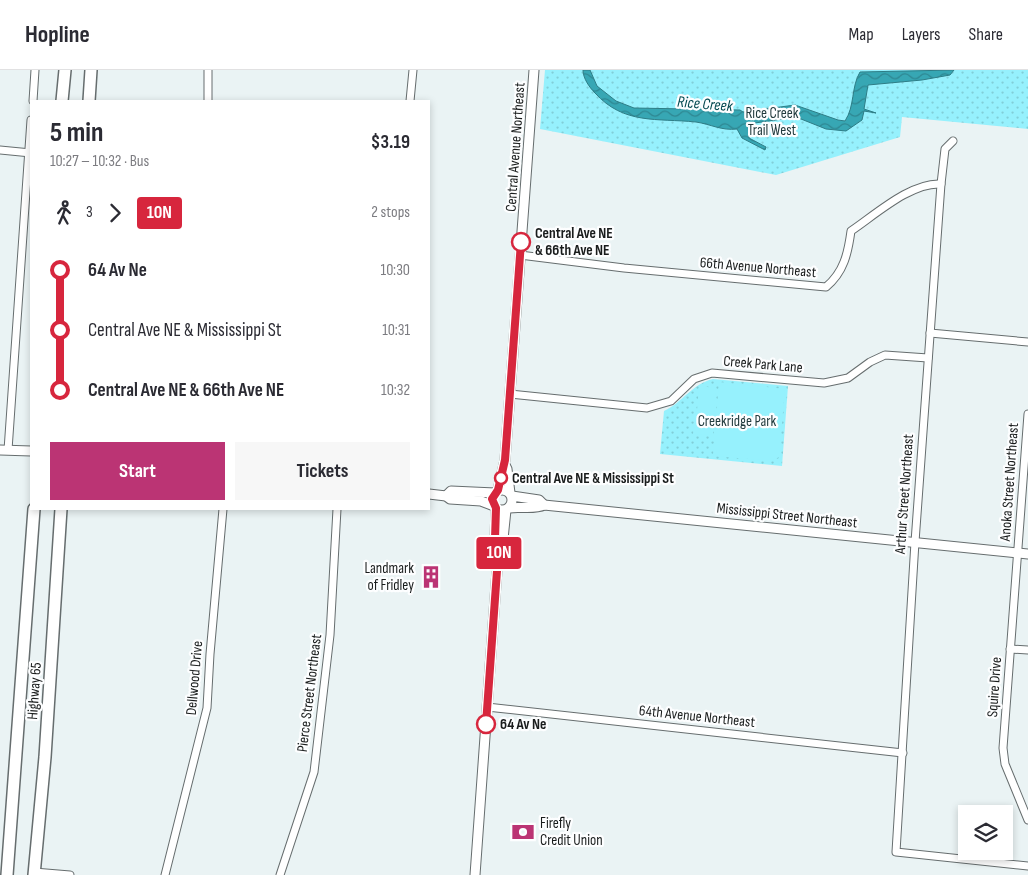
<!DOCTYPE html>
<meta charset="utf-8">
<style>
body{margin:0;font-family:"Sofia Sans Condensed",sans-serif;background:#f7f7f7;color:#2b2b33;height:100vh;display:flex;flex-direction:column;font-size:19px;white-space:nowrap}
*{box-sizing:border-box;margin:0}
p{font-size:16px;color:#7c7c81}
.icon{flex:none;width:28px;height:28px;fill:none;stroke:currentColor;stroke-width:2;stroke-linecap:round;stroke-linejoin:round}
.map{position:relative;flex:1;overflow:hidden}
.details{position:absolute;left:30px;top:30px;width:400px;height:410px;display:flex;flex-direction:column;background:#fff;border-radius:0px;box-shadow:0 2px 8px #0003}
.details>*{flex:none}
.badge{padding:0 10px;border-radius:4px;font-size:18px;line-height:32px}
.fabs{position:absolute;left:958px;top:735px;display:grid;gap:10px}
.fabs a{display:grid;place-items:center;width:55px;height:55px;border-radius:0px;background:#fff;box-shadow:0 2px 8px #0003;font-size:25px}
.map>.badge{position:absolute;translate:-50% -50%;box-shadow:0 0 0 2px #fff}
.legs{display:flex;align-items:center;gap:8px;height:55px;padding:0 20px;font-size:16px}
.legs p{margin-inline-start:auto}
.headline{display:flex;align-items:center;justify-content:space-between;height:85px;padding:0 20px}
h1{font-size:28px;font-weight:700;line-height:38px}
.primary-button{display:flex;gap:10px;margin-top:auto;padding:10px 20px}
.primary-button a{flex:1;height:58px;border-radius:0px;background:#bb3474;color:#fff;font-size:20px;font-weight:700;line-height:58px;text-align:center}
.primary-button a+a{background:#f7f7f7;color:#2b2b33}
ul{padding:0 20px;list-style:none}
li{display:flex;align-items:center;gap:18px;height:60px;font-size:19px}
li i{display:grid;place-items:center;width:8px;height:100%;margin:0 6px;background:currentColor}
li i::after{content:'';width:12px;height:12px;margin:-6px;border:4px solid;border-radius:50%;background:#fff}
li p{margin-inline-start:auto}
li:first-child i{background:linear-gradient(#0000 50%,currentColor 0)}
li:last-child i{background:linear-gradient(currentColor 50%,#0000 0)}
header{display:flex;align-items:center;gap:30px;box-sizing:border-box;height:70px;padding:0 25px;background:#fff;border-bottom:1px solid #e1e1e2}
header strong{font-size:24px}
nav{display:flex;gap:28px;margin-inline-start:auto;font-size:18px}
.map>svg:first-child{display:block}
.grass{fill:url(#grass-dots)}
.pitch{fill:#96f1fd}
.water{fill:url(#water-waves);stroke:#2e7d86}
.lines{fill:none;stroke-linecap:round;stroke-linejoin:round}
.minor-casing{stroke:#666d6e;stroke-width:9}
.tertiary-casing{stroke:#666d6e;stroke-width:11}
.trunk-casing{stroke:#666d6e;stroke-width:14}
.minor{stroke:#fff;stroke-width:7}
.tertiary{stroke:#fff;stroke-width:9}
.trunk{stroke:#fff;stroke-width:11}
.line-1-casing{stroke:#fff;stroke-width:11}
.line-1{stroke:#d7263d;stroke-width:8}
.stop-1-dot{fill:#fff;stroke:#d7263d;stroke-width:2.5}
.labels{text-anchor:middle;stroke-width:4.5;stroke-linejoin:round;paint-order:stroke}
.park-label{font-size:15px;fill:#233c3f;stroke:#fdfeff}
.street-label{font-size:15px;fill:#191c1c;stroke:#fdfeff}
.stop-label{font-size:15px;font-weight:bold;fill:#191c1c;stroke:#fdfeff;text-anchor:start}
.poi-label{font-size:15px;fill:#191c1c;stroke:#fdfeff;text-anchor:end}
.water-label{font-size:16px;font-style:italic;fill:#044950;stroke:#fdfeff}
</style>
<header>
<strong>Hopline</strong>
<nav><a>Map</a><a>Layers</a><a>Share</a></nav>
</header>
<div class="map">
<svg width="1028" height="805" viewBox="0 0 1028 805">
<defs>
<pattern id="grass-dots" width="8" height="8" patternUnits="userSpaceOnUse" patternTransform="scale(1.25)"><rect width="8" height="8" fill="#96f1fd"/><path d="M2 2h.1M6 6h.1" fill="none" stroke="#81ced8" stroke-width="1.8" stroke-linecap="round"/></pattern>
<pattern id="water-waves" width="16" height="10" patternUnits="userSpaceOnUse" patternTransform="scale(1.25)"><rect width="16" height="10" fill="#37a7b4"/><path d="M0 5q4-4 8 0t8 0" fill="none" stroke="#2e8792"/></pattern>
</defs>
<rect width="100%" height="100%" fill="#eaf3f4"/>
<g class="grass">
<polygon points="545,0 1028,0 1028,59 902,47 900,67 776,105 540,59"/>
<path d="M713 309 788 316 782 396 660 384 664 341C683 332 692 314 713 309Z"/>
</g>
<g class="pitch">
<polygon points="719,312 785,319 779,387 772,391 713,386"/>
<polygon points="699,316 716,318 713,355 696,353"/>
<polygon points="694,355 713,356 713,365 693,364"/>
</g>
<path class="water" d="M583 0H590L597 16 616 31 634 38 740 40 743 42 795 35 838 50 845 51C855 36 851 17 860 2L954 0 950 5 922 10 868 15 864 39 876 43 864 41 862 50 846 61 826 59 796 47 748 54 749 68 766 77 765 80 742 68 737 59C722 61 710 54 696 52 657 48 624 55 595 23 589 17 583 8 583 0Z"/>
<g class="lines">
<defs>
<g id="minor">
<polyline points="33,31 35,0"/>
<polyline points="208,31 208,0"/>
<polyline points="410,31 413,0"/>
<polyline points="953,71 945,79 941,114 915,472 896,782 1028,796"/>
<polyline points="0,80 31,83"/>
<path d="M520 185 624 198 826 217C844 202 848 183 851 161 875 145 911 112 941 114"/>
<polyline points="930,263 1028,272"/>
<polyline points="510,324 647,338 671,331 694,309 712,303 824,313 848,308 870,292 885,285 928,288"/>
<polyline points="1028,344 1003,678 1005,694 1028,750"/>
<polyline points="8,380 31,50"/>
<polyline points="1010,579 1028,580"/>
<polyline points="487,637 903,683"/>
<polyline points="34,802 70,805"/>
<polyline points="165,805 207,638 210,584 223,439"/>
<polyline points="280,805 314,702 330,565 337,439"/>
</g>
<g id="tertiary">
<polyline points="0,380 31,381"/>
<polyline points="505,395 507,399 510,423"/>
<circle cx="502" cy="430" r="10"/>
<polyline points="498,420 505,390 534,0"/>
<polyline points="429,424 446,426 450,429 481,431 494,436"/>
<polyline points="446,426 451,421 495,423"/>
<polyline points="512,426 539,430 544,435"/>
<polyline points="496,438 495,469 499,472"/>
<path d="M509 438C520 436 534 440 544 435L1028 484"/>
<polyline points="475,805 499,473 503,469 506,440"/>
</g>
<g id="trunk">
<polyline points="62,31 65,0"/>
<polyline points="89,31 91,0"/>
<polyline points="7,805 34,439"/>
<polyline points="34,805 45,687 61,439"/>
</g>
</defs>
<use href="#minor" class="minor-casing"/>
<use href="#tertiary" class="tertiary-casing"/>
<use href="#trunk" class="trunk-casing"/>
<use href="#minor" class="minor"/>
<use href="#tertiary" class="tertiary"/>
<use href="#trunk" class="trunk"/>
</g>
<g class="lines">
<defs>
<polyline id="line-1" points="486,654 499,473 495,469 496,438 492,429 498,420 505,390 521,172"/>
</defs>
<use href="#line-1" class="line-1-casing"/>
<use href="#line-1" class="line-1"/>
</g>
<defs>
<symbol id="building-bare" viewBox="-9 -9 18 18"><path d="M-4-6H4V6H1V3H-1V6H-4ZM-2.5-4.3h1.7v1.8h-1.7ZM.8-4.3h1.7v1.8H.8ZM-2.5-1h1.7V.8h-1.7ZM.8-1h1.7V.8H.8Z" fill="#bb3474" stroke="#fdfeff" stroke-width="2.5" paint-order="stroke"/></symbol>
<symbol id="bank-bare" viewBox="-9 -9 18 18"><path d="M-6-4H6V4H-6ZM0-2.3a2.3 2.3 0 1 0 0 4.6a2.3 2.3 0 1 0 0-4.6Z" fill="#bb3474" stroke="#fdfeff" stroke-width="2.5" paint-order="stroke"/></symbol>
</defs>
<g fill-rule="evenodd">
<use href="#building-bare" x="415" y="491" width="32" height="32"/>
<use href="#bank-bare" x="507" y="746" width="32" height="32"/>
</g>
<g class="stop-1-dot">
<circle cx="521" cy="172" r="9"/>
<circle cx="501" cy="408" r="6"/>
<circle cx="486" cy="654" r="9"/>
</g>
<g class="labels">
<g class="park-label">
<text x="772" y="48">Rice Creek<tspan x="772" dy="17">Trail West</tspan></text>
<text x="737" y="356">Creekridge Park</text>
</g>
<g class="street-label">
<text transform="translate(515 77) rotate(-86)" y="5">Central Avenue Northeast</text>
<text transform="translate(758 197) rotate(5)" y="5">66th Avenue Northeast</text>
<text transform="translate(763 294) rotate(5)" y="5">Creek Park Lane</text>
<text transform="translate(1009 412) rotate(-86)" y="5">Anoka Street Northeast</text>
<text transform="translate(904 424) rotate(-86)" y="5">Arthur Street Northeast</text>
<text transform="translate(787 445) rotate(6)" y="5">Mississippi Street Northeast</text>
<text transform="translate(194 608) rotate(-85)" y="5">Dellwood Drive</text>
<text transform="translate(994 617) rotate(-86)" y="5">Squire Drive</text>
<text transform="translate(34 621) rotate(-86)" y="5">Highway 65</text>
<text transform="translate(309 623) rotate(-83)" y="5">Pierce Street Northeast</text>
<text transform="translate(697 646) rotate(6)" y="5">64th Avenue Northeast</text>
</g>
<g class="stop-label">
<text x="535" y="168">Central Ave NE<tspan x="535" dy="17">&amp; 66th Ave NE</tspan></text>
<text x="512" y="413">Central Ave NE &amp; Mississippi St</text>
<text x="500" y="659">64 Av Ne</text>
</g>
<g class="poi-label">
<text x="414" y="503">Landmark<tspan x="414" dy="17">of Fridley</tspan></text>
<text x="540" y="758" text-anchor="start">Firefly<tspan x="540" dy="17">Credit Union</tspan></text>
</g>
<g class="water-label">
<text transform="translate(705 33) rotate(5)" y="6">Rice Creek</text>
</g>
</g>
</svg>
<div class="fabs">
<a><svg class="icon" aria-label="layers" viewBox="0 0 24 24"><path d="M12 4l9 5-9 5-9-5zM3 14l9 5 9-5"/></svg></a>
</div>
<b class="badge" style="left:499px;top:483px;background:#d7263d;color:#fff">10N</b>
<section class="details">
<div class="headline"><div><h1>5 min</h1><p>10:27 – 10:32 · Bus</p></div><b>$3.19</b></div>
<div class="legs"><svg class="icon" aria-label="walk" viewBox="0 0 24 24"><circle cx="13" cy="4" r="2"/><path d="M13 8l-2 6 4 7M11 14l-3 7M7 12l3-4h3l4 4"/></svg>3<svg class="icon" aria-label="forward" viewBox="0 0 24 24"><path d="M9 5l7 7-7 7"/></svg><b class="badge" style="background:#d7263d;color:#fff">10N</b><p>2 stops</p></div>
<ul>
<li><i style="color:#d7263d"></i><b>64 Av Ne</b><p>10:30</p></li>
<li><i style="color:#d7263d"></i><span>Central Ave NE &amp; Mississippi St</span><p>10:31</p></li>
<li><i style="color:#d7263d"></i><b>Central Ave NE &amp; 66th Ave NE</b><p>10:32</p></li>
</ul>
<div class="primary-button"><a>Start</a><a>Tickets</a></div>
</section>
</div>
